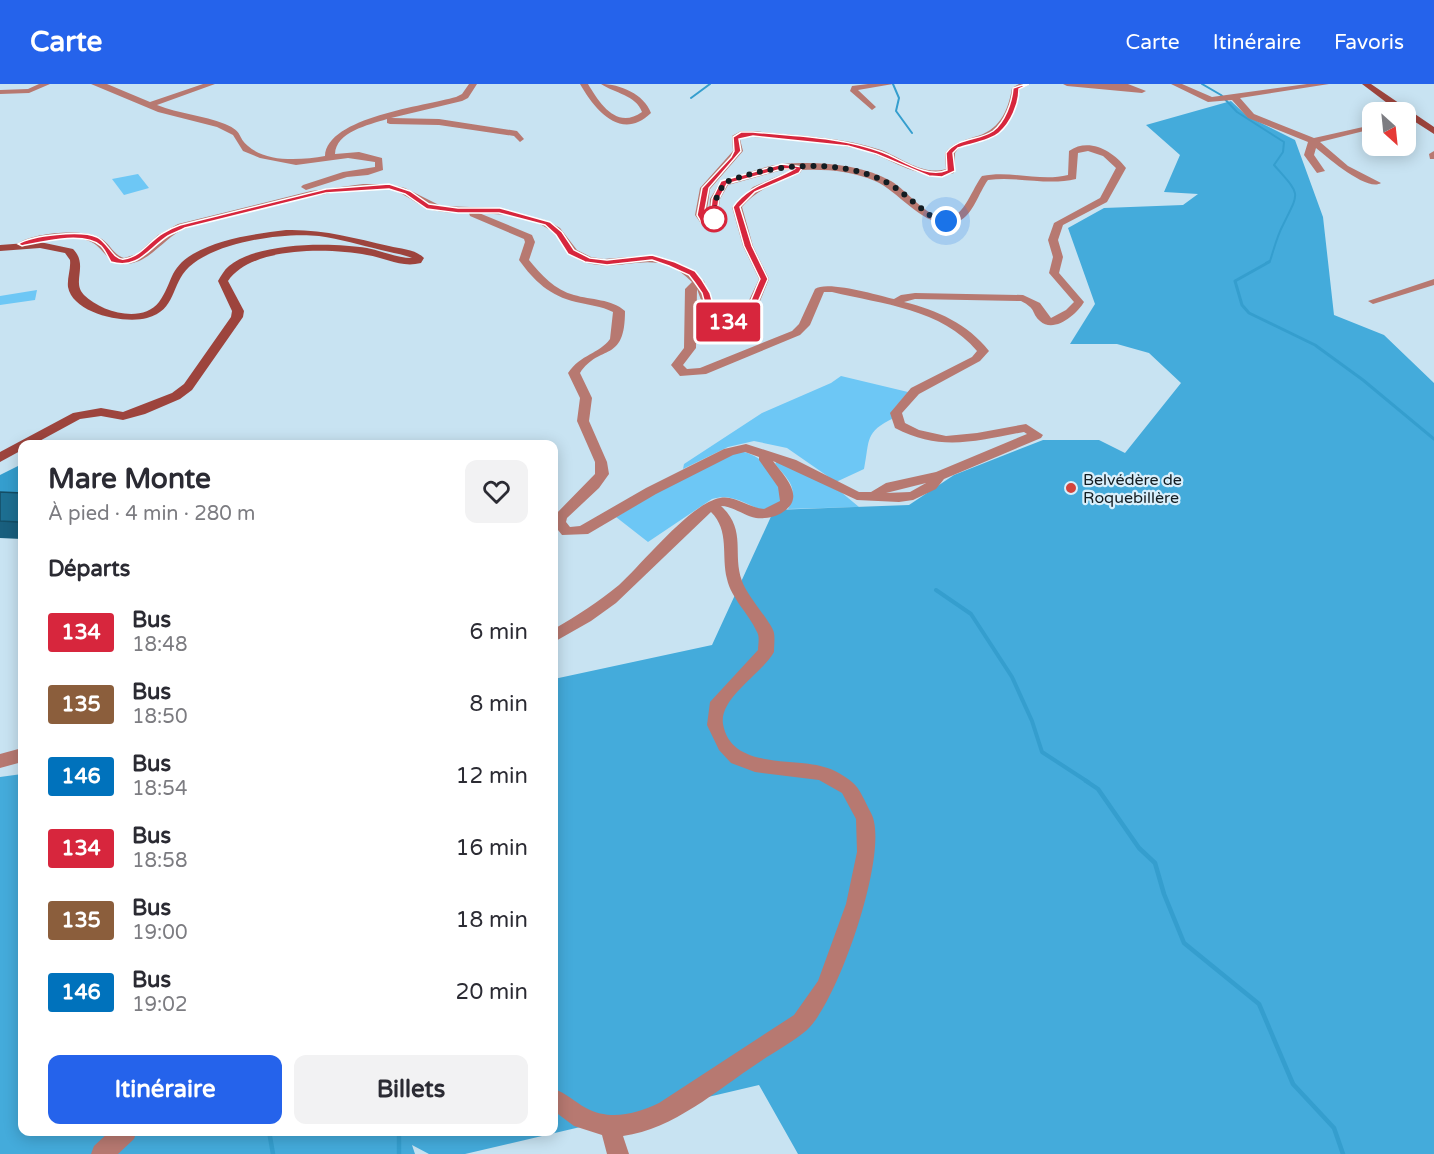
<!DOCTYPE html>
<html lang="fr">
<meta charset="utf-8">
<style>
body{margin:0;font-family:"Varela Round",sans-serif;background:#f2f2f3;color:#2b2b33;height:100vh;display:flex;flex-direction:column;font-size:22px;white-space:nowrap}
*{box-sizing:border-box;margin:0}
p{font-size:20px;color:#7c7c81}
.icon{flex:none;width:33px;height:33px;fill:none;stroke:currentColor;stroke-width:2;stroke-linecap:round;stroke-linejoin:round}
.map{position:relative;flex:1;overflow:hidden}
.sheet{position:absolute;left:18px;top:356px;width:540px;height:696px;display:flex;flex-direction:column;background:#fff;border-radius:12px;box-shadow:0 3px 15px #0003}
.sheet>*{flex:none}
.badge{padding:0 12px;border-radius:4px;font-size:21px;line-height:39px}
.needle{width:39px;rotate:153deg}
.fabs{position:absolute;left:1362px;top:18px;display:grid;gap:12px}
.fabs a{display:grid;place-items:center;width:54px;height:54px;border-radius:12px;background:#fff;box-shadow:0 3px 15px #0003;font-size:30px}
.you{position:absolute;width:30px;height:30px;margin:-15px;border:4px solid #fff;border-radius:50%;background:#1a73e8;box-shadow:0 0 0 9px #1a73e833}
.map>.badge{position:absolute;translate:-50% -50%;box-shadow:0 0 0 3px #fff}
h2{padding:0 30px;font-size:22px;line-height:54px}
.round{display:grid;place-items:center;flex:none;width:63px;height:63px;border-radius:12px;background:#f2f2f3}
.head{display:flex;align-items:center;justify-content:space-between;height:102px;padding:0 30px}
h1{font-size:28px;font-weight:700;line-height:45px}
.primary-button{display:flex;gap:12px;margin-top:auto;padding:12px 30px}
.primary-button a{flex:1;height:69px;border-radius:12px;background:#2563eb;color:#fff;font-size:24px;font-weight:700;line-height:69px;text-align:center}
.primary-button a+a{background:#f2f2f3;color:#2b2b33}
ul{padding:0;list-style:none}
li{display:flex;align-items:center;gap:18px;height:72px;padding:0 30px}
li div{flex:1}
li b{display:block;font-size:22px}
li em{font-style:normal}
li .badge{min-width:66px;font-weight:700;text-align:center}
header{display:flex;align-items:center;gap:36px;box-sizing:border-box;height:84px;padding:0 30px;background:#2563eb;color:#fff}
header strong{font-size:28px}
nav{display:flex;gap:33px;margin-inline-start:auto;font-size:21px}
.map>svg:first-child{display:block}
.green{fill:#6dc7f5}
.forest{fill:#44abdb}
.water{fill:#359ece}
.lines{fill:none;stroke-linecap:round;stroke-linejoin:round}
.stream-far3{stroke:#359ece;stroke-width:2}
.stream-far2{stroke:#359ece;stroke-width:3}
.stream-far1{stroke:#359ece;stroke-width:4}
.stream{stroke:#359ece;stroke-width:4.5}
.street{fill:#b77971;fill-rule:evenodd}
.secondary{fill:#9d443d;fill-rule:evenodd}
.wall{fill:#195f7e}
.shaded-wall{fill:#144e66}
.building{fill:#1d6f92;stroke:#144e66;stroke-width:1.5}
.line{fill:#d7263d;stroke:#fff;stroke-width:1.5}
.walk{stroke:#131d22;stroke-width:6;stroke-dasharray:0 10.8}
.stop-dot{fill:#fff;stroke:#d7263d;stroke-width:3}
.poi-dot{fill:#d3453d;stroke:#d9effb;stroke-width:2}
.labels{text-anchor:middle;stroke-width:4.5;stroke-linejoin:round;paint-order:stroke}
.poi-label{font-size:16px;fill:#131d22;stroke:#d9effb;text-anchor:start}
</style>
<header>
<strong>Carte</strong>
<nav><a>Carte</a><a>Itinéraire</a><a>Favoris</a></nav>
</header>
<div class="map">
<svg width="1434" height="1070" viewBox="0 0 1434 1070">
<rect width="100%" height="100%" fill="#c8e3f2"/>
<g class="green">
<polygon points="138,90 149,104 124,111 112,95"/>
<polygon points="37,206 35,216 0,221 0,212"/>
<path d="M841 292 908 308 893 326 894 334C864 348 870 356 864 385L836 398 787 364 754 357 728 363 683 385 684 380 762 329 831 299Z"/>
<path d="M737 367C756 368 776 385 781 404 782 408 781 414 781 419L762 426C743 419 731 409 712 415L648 458 616 433 663 405Z"/>
<path d="M777 377 841 408 859 423 788 425C799 403 789 397 775 380Z"/>
</g>
<polygon class="forest" points="1231,17 1247,32 1295,56 1323,133 1334,231 1384,251 1434,299 1434,1070 798,1070 759,1001 465,1070 429,1070 412,1061 415,1070 0,1070 0,693 22,690 22,1047 554,1047 554,595 712,561 774,426 909,421 954,391 1043,356 1099,356 1125,369 1181,299 1149,269 1117,260 1070,260 1095,220 1068,144 1104,124 1183,121 1198,110 1164,108 1180,71 1146,41"/>
<polygon class="water" points="18,382 22,383 22,421 0,416 0,391"/>
<g class="lines">
<g class="stream-far3">
<polyline points="893,0 899,14 896,27 912,49"/>
<path d="M1202 0 1221 11 1237 28 1284 58 1283 68 1274 81C1301 112 1300 106 1283 141 1277 152 1274 165 1270 177L1266 179"/>
<polyline points="691,14 710,0"/>
</g>
<polyline class="stream-far2" points="1269,178 1235,197 1242,221 1249,229 1315,261 1363,296 1434,355"/>
<polyline class="stream-far1" points="936,506 971,530 1012,593 1032,637 1042,668 1088,698"/>
<g class="stream">
<polyline points="1086,697 1098,705 1139,764 1155,779 1164,810 1184,859 1259,920 1293,1000 1334,1044 1343,1070"/>
<polyline points="269,1047 273,1070"/>
<polyline points="399,1047 399,1070"/>
</g>
<g class="street">
<polygon points="39,0 50,0 29,9 0,10 0,6 28,5"/>
<path d="M91 0H107L150 18 203 0H215L157 21C179 30 203 31 225 40 244 48 237 53 248 62 267 79 302 76 325 72 327 33 425 22 456 13L462 10 469 0H477L468 14 462 17 391 34 439 35 517 47 524 55 520 58 514 52 439 41 390 40 387 39V35C368 41 336 48 335 70L359 68 382 74 383 86 368 91 347 93 306 106 301 103 303 101 343 88 375 83V78L348 74 296 81 260 74 243 67 233 51 217 43 158 28Z"/>
<path d="M580 0H588C600 20 617 46 642 28 636 11 614 9 601 0 620 0 644 10 651 29 621 58 595 26 580 0Z"/>
<polygon points="868,0 893,0 858,6 876,23 872,26 850,7 852,2"/>
<path d="M1019 0H1030L1020 5C1016 27 1008 47 986 55 977 59 967 60 958 65L955 69 954 89C919 99 892 73 858 65 822 57 780 53 743 53L740 55 743 67 710 105 706 133 709 132 710 115 721 97C741 92 762 82 783 80 817 77 861 80 891 97 908 107 927 135 948 134 964 133 973 103 982 92 1011 86 1040 98 1068 91L1069 67C1089 53 1113 67 1126 84L1107 118 1063 141 1058 156 1063 173 1059 189 1084 218C1077 230 1054 250 1040 237 1031 229 1037 225 1021 217L915 215 904 218C937 226 968 240 989 267L980 277 919 310 902 329 905 339 919 346 946 352 977 349 1026 340 1043 351 1041 354 944 395 936 405 913 416 899 418 857 416 773 377C785 393 806 413 783 428 776 433 765 435 756 434 744 432 733 422 721 422 747 446 732 469 742 497 747 512 772 539 774 549 775 555 774 562 774 568 762 590 719 614 723 640 731 686 793 673 824 683 833 685 845 692 852 698 860 704 866 720 871 729 891 765 838 918 807 946 793 958 774 968 758 979 717 1006 674 1045 623 1052L629 1070H607L602 1051 574 1042 554 1027V1005C566 1009 575 1018 586 1024 610 1037 636 1030 659 1019L794 931 818 897 846 820 857 768 856 735 842 709 819 696 755 688 731 679 719 666 707 641 710 618 758 566C758 561 760 553 757 548 749 530 731 514 727 495 721 471 730 447 711 428L616 519 591 537 554 558V545C577 532 598 518 619 501 643 479 691 419 720 414 735 411 749 424 764 425L780 417 778 403 759 376V373L745 368 733 371 656 410 588 450 562 451 554 441V432L595 390V378L577 337 580 314 568 289C581 270 599 270 610 255L613 228C601 222 589 221 576 218 550 212 534 197 519 176L525 158 524 155 470 132 469 129C454 129 438 129 424 123 414 118 404 109 392 106 367 101 335 108 311 113 270 120 226 130 187 144 164 152 151 179 126 180 107 182 104 162 89 157 68 149 42 158 22 163L17 160C32 149 82 144 100 154 110 159 113 171 124 174L137 170 158 151 178 140 311 107 363 100H388L405 104 441 122 498 124 548 137 560 144 577 166 591 173 604 175 653 171 683 181 704 197 718 233 731 234 743 229 759 195 743 162 732 123 753 103 792 86H782L728 101 720 115 717 136 700 138 695 131 700 104 733 67 732 52 741 47H753C796 52 840 52 881 66 902 74 923 92 946 85L945 69C953 59 962 57 974 53 999 47 1008 28 1012 4ZM1088 67 1103 72 1116 84 1100 114 1054 139 1048 156 1053 173 1049 189 1074 218 1066 226 1051 234 1040 219 1023 211 915 209 901 211 894 215C878 211 826 196 815 205L799 240 792 247 700 284 687 285 683 281 696 264 697 205 709 238C752 248 755 229 769 195L753 162 742 123C756 105 779 98 800 89L802 86C827 85 852 87 875 97 901 108 927 150 959 137 973 131 979 108 988 96 1018 92 1047 102 1076 95L1078 69ZM479 129C501 130 531 132 550 146 564 157 568 174 587 179 626 189 657 161 692 198L685 205 684 264 671 281 680 292 706 290 800 251 810 241 824 208H832C882 220 942 225 977 267L972 273 911 304 890 329 895 344C941 368 975 357 1024 348L1027 350 936 388 886 399 871 408H859L796 376 746 360 724 365 646 404 580 442 570 443 566 438 567 434 599 404 609 390 607 378 589 337 592 314 580 289C600 259 625 280 625 227 612 215 591 216 574 211 555 206 541 191 529 176L535 158 532 151ZM926 399 910 408 886 409Z"/>
<polygon points="1063,0 1128,0 1146,7 1142,9 1067,2"/>
<path d="M1171 0H1182L1212 13 1307 0H1329L1240 14 1254 30 1314 54 1372 41V45L1320 58 1348 82 1381 99C1367 108 1327 73 1316 64L1314 71 1325 87 1317 89 1304 71 1308 58 1248 34 1232 16 1208 18Z"/>
<polygon points="1416,33 1416,37 1406,38 1406,34"/>
<polygon points="1434,67 1434,75 1430,75 1429,70"/>
<polygon points="1434,195 1434,201 1373,220 1368,217"/>
<polygon points="22,664 22,678 0,684 0,670"/>
<polygon points="110,1047 137,1047 134,1055 118,1070 91,1070 94,1062"/>
</g>
<g class="secondary">
<polygon points="1362,0 1371,0 1434,43 1434,50 1406,32 1406,28 1399,28"/>
<path d="M286 146C323 145 354 154 389 162 401 165 415 165 424 174L421 179C401 184 386 174 367 171 329 164 252 162 228 197L244 227 243 233 192 306 180 315 145 330 123 336 101 332 80 335 34 360H22V366L0 378V368L73 329 101 324 123 328 172 309 184 300 231 233 232 227 218 197C221 192 224 186 229 182 258 158 331 158 367 164 383 167 396 174 412 174 402 170 392 169 381 166 361 161 340 155 319 152 283 148 216 158 189 183 170 201 177 226 147 234 125 240 73 230 68 203 67 194 71 185 70 176L65 169 40 164 0 167V161L40 158 73 165C89 181 71 198 84 211 101 228 142 240 159 218 173 199 168 185 193 170 220 154 255 150 286 146Z"/>
</g>
</g>
<polygon class="wall" points="0,408 22,409 22,455 0,454"/>
<polygon class="shaded-wall" points="22,437 22,446 18,438"/>
<polygon class="building" points="0,408 22,409 22,437 18,438 0,437"/>
<path class="line" d="M1026 0H1029L1019 5C1019 20 1011 39 999 49 990 57 969 60 958 64L953 69 955 87 942 93 929 92 876 70 848 62 753 52 739 55 741 67 709 104 704 131 706 133H710L712 115 721 97 782 80 803 83 799 89 755 108 740 123 752 162 768 195C753 228 753 246 710 238L702 209 695 199 689 191 669 182 652 176 607 181 585 178 568 170 556 151 545 141 499 129H458L427 125 405 110 389 105 326 109 185 144C180 147 173 149 168 152 148 165 138 186 111 178 108 173 105 166 101 162 84 147 42 158 22 162L18 160C32 151 81 146 97 153 107 157 114 177 124 175 141 173 149 157 163 149 168 146 174 143 180 141L326 105 389 100 410 107 429 120 458 124H500L550 138 562 148 574 166 590 174 607 176 652 171 675 178 695 187 702 196 710 209 717 234C749 238 748 220 760 195L744 162 733 123C748 101 772 98 794 85H782L727 100 719 115 716 136 701 138 697 131 702 104 731 73 734 67 733 53 741 48H753C795 52 841 53 882 68 901 75 927 95 947 86L946 69C958 53 978 57 993 47 1005 38 1012 18 1013 4Z"/>
<g class="lines">
<path class="walk" d="M714 135 716 115 724 99C770 80 836 74 882 96 899 104 916 121 931 132L938 136 946 137"/>
</g>
<circle class="stop-dot" cx="714" cy="135" r="12"/>
<circle class="poi-dot" cx="1071" cy="404" r="6"/>
<g class="labels">
<g class="poi-label">
<text x="1083" y="401">Belvédère de<tspan x="1083" dy="18">Roquebillère</tspan></text>
</g>
</g>
</svg>
<div class="fabs">
<a><svg class="needle" viewBox="-14 -14 28 28"><path d="M0-13l5 13h-10z" fill="#e53935"/><path d="M0 13l5-13h-10z" fill="#7c7c81"/></svg></a>
</div>
<div class="you" style="left:946px;top:137px"></div>
<b class="badge" style="left:728px;top:238px;background:#d7263d;color:#fff">134</b>
<section class="sheet">
<div class="head"><div><h1>Mare Monte</h1><p>À pied · 4 min · 280 m</p></div><a class="round"><svg class="icon" aria-label="heart" viewBox="0 0 24 24"><path d="M12 20l-8-8c-3-5 5-10 8-4 3-6 11-1 8 4z"/></svg></a></div>
<h2>Départs</h2>
<ul>
<li><span class="badge" style="background:#d7263d;color:#fff">134</span><div><b>Bus</b><p>18:48</p></div><em>6 min</em></li>
<li><span class="badge" style="background:#8b5e3c;color:#fff">135</span><div><b>Bus</b><p>18:50</p></div><em>8 min</em></li>
<li><span class="badge" style="background:#0072bc;color:#fff">146</span><div><b>Bus</b><p>18:54</p></div><em>12 min</em></li>
<li><span class="badge" style="background:#d7263d;color:#fff">134</span><div><b>Bus</b><p>18:58</p></div><em>16 min</em></li>
<li><span class="badge" style="background:#8b5e3c;color:#fff">135</span><div><b>Bus</b><p>19:00</p></div><em>18 min</em></li>
<li><span class="badge" style="background:#0072bc;color:#fff">146</span><div><b>Bus</b><p>19:02</p></div><em>20 min</em></li>
</ul>
<div class="primary-button"><a>Itinéraire</a><a>Billets</a></div>
</section>
</div>
